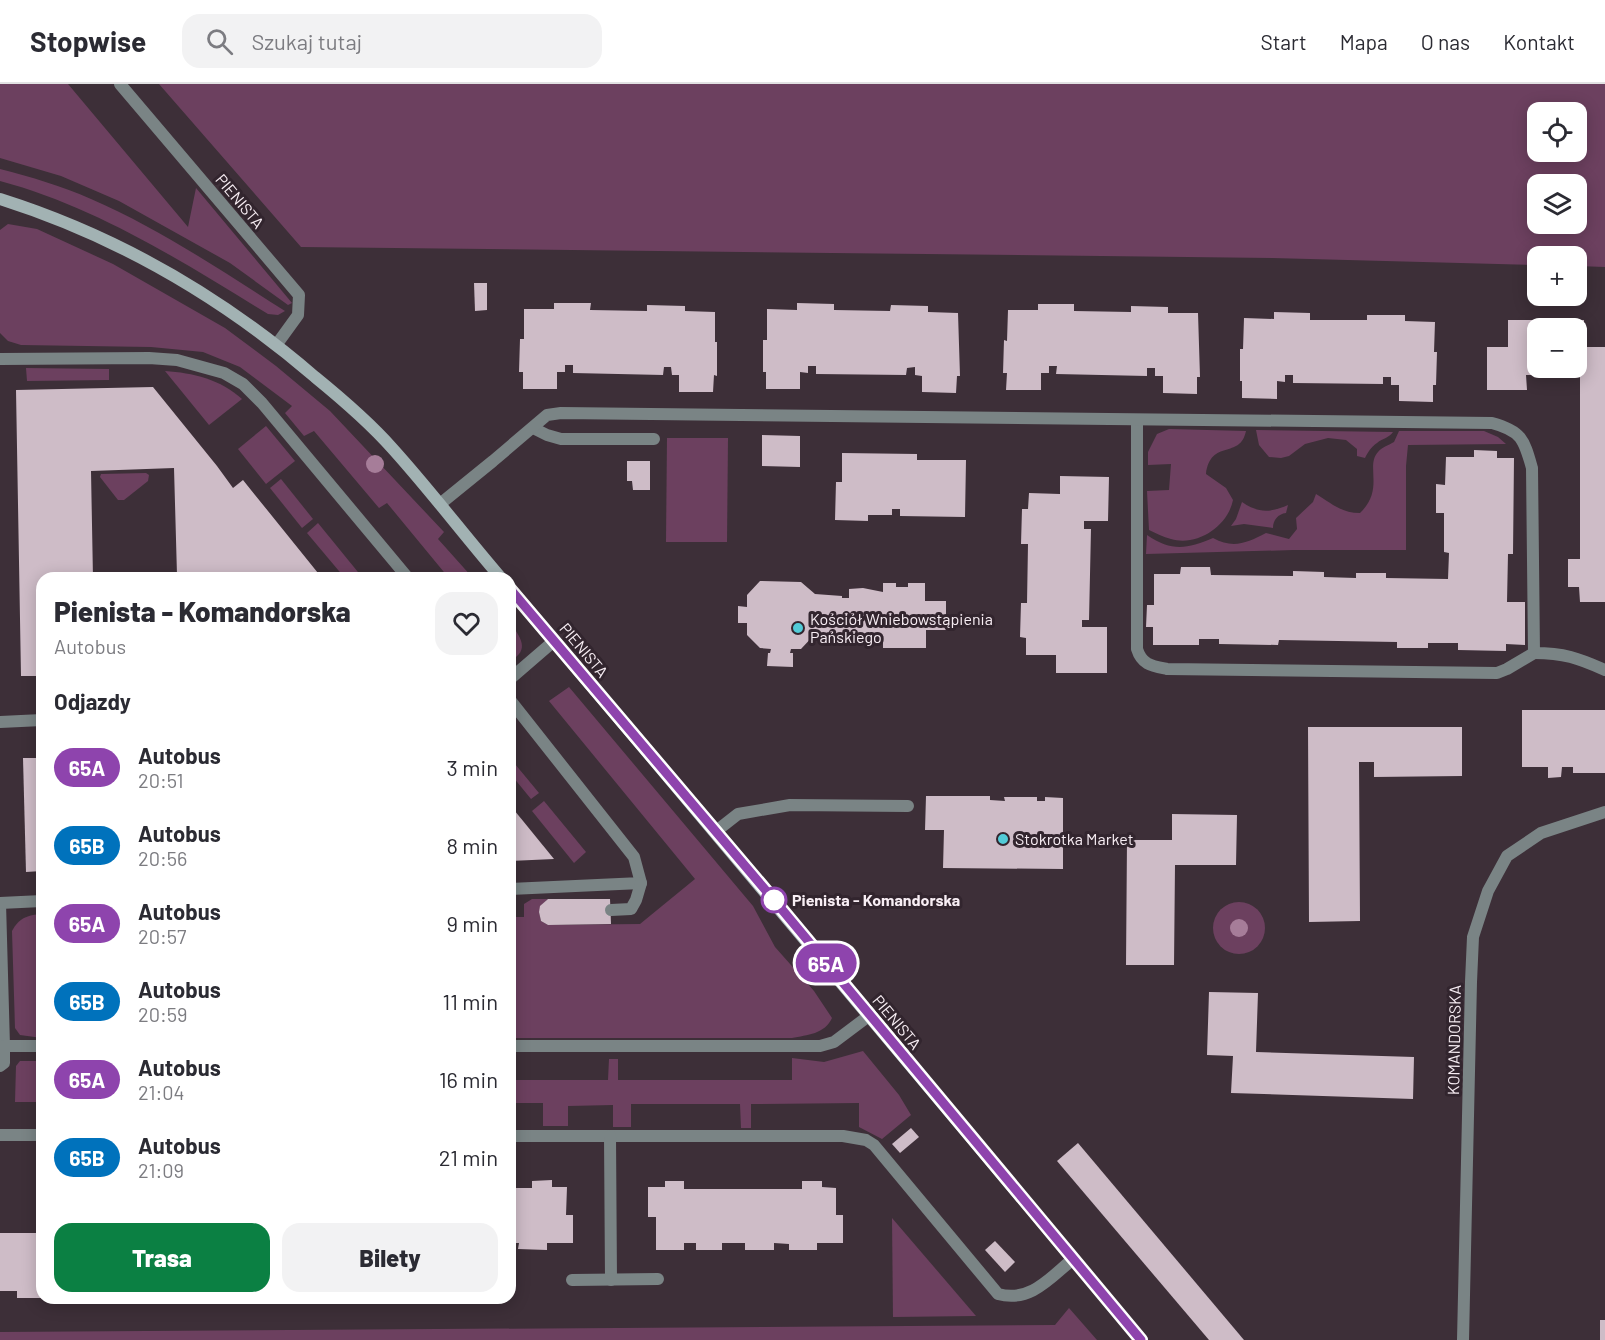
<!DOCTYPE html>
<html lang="pl">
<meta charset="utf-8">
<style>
body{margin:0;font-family:Barlow,sans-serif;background:#f2f2f3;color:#2b2b33;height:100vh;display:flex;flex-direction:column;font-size:22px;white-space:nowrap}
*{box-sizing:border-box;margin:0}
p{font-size:20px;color:#7c7c81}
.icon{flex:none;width:33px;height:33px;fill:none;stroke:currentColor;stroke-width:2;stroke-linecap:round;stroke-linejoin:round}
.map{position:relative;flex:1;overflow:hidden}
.sheet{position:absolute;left:36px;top:488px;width:480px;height:732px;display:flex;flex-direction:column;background:#fff;border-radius:18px;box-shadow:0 3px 15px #0003}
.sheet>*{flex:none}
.badge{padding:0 12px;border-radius:20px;font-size:21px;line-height:39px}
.buttons{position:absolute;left:1527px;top:18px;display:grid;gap:12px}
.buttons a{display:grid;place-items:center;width:60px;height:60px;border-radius:12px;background:#fff;box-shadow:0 3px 15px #0003;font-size:30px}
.map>.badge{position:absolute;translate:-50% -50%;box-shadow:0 0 0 3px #fff}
h2{padding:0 18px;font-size:22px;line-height:54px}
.round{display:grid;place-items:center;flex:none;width:63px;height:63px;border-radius:18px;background:#f2f2f3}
.head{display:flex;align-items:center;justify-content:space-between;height:102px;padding:0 18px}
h1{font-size:28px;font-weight:800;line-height:45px}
.action{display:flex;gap:12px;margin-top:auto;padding:12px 18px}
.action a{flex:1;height:69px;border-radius:18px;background:#0b8043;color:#fff;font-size:24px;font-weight:800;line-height:69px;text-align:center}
.action a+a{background:#f2f2f3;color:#2b2b33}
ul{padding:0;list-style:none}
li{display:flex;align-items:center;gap:18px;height:78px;padding:0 18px}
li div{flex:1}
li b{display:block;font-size:22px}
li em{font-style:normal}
li .badge{min-width:66px;font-weight:700;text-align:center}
header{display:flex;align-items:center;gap:36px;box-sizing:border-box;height:84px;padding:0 30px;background:#fff;border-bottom:2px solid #e1e1e2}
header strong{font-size:28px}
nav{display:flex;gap:33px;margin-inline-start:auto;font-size:21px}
.search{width:420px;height:54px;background:#f2f2f3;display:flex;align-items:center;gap:15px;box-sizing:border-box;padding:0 21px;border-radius:18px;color:#7c7c81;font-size:22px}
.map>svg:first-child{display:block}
.green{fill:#6c405f;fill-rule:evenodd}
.building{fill:#cebcc7}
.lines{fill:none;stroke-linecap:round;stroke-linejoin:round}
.lane{stroke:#7a8485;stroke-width:12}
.street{stroke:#7a8485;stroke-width:12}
.secondary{stroke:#a2b2b3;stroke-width:12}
.tree{fill:#a67d99}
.line-casing{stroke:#fff;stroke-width:14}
.line{stroke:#8e44ad;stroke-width:9}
.poi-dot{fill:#52cbd7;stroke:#32252e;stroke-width:2}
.stop-dot{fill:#fff;stroke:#8e44ad;stroke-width:3}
.labels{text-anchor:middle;stroke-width:6;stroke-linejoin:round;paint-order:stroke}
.street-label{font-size:16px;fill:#f8eef4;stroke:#32252e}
.poi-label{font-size:16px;fill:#f8eef4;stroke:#32252e;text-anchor:start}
.stop-label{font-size:16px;font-weight:bold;fill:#f8eef4;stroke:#32252e;text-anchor:start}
</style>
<header>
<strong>Stopwise</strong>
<div class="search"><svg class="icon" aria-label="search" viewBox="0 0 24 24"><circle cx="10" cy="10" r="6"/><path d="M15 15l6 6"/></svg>Szukaj tutaj</div>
<nav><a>Start</a><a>Mapa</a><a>O nas</a><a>Kontakt</a></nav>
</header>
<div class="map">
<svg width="1605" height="1256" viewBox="0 0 1605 1256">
<rect width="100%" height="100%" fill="#3d2f38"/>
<g class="green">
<polygon points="0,0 68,0 188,143 196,104 292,219 288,221 230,179 119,117 61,92 0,74"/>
<path d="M159 0H1605V183L1577 182 1576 172H1538L1537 181 1272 174 301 163ZM1576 28V68H1538V28ZM1538 100H1576V140H1538Z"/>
<path d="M0 85C31 93 62 102 91 115 160 145 222 187 285 227L278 231 268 230C183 178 97 123 0 97Z"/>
<polygon points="8,140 37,145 113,180 225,244 276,282 330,327 444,448 438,455 472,493 448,493 387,419 379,424 314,347 304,352 285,329 292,322 240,283 203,268 151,263 21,261 8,257 0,249 0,146"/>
<polygon points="26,284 109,285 109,296 27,297"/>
<path d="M165 287C193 289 220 295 242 315L209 341Z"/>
<polygon points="266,342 295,377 266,400 238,365"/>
<path d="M1169 345 1246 347C1240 376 1211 354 1206 390L1226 404 1233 416C1228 442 1197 463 1171 455 1163 453 1156 449 1149 446L1147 407 1169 406 1171 380 1148 381V368L1157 350Z"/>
<path d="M1256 346 1393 348C1389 354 1383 354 1377 359 1371 363 1368 368 1365 374L1357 372V365L1346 356 1328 354 1305 360 1289 372 1281 374 1269 373 1259 361Z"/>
<path d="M1399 347H1484L1498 353 1506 360 1408 361 1406 382V466H1293L1146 470 1147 451C1172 468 1187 465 1213 454 1233 465 1247 459 1266 449L1289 455 1297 445 1296 434 1313 418 1316 410C1331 419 1341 429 1360 429 1385 405 1365 382 1378 368 1382 363 1389 361 1394 358Z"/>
<polygon points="667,354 728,354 727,458 666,458"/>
<polygon points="146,389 149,391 148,397 124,416 118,416 100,393 101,390"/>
<polygon points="281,395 313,435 302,444 270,404"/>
<path d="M1242 418C1258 429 1270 429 1288 421L1286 429C1278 430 1273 436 1273 444L1244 440 1231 442 1236 435Z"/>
<polygon points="318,439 362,493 344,493 307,449"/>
<path d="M510 538C520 553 531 566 510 577Z"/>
<path d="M569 603 753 822 775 863 814 907 832 934C825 950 807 951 792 954H510V833H524V820L532 815H548C540 822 538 826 541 837L548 841 640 840 695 795 549 617Z"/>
<polygon points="510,674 539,709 531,715 513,693 510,696"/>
<polygon points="544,717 586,768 574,779 532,727"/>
<circle cx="1239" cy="844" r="26"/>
<path d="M42 830V954L20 951 15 944 12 847C19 834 27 831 42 830Z"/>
<polygon points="863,967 899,1011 911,1031 882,1055 859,1043 859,1019 751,1020 751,1044 741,1044 740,1020 631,1020 631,1043 613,1043 613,1021 568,1022 568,1042 543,1042 543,1019 510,1019 510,996 608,996 609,975 618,975 618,996 792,996 792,974 824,978"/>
<polygon points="20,977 42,977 42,1018 15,1018 16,982"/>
<polygon points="892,1134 976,1232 893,1233"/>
<polygon points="1069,1224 1097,1256 0,1256 0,1248 1055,1241"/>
</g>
<g class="building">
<polygon points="474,199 487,199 487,226 475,227"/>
<polygon points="554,219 591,219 590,226 647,227 647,221 685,222 685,227 715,228 715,258 717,258 717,292 714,291 713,308 679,308 679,291 672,291 671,283 664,283 663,291 573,289 573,281 565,281 565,288 557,288 557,305 523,305 523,288 519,288 520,255 524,255 524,225 554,225"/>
<polygon points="797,219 834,220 834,226 890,227 891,221 928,222 928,228 958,229 960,292 957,292 956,309 922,308 922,292 915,291 915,283 907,284 906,291 816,290 816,282 808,282 808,289 800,288 800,305 766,305 766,288 763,288 763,256 767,256 767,225 797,226"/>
<polygon points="1038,220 1074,220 1074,227 1131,228 1131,222 1168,223 1168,229 1198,229 1200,293 1197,293 1197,310 1163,309 1163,292 1155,292 1155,284 1147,284 1147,292 1056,290 1057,282 1049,282 1049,289 1041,289 1041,306 1006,306 1007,289 1003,289 1004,256 1007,257 1008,226 1038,226"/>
<polygon points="1274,228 1310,229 1310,236 1367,236 1367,231 1405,231 1405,237 1435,238 1434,268 1437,268 1436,301 1433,301 1433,318 1399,317 1399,301 1391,301 1391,293 1383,293 1383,300 1293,299 1293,291 1285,291 1285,298 1277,297 1277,315 1242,314 1242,297 1240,297 1240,265 1243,265 1244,234 1274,235"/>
<polygon points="1508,236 1584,236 1584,263 1605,263 1605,518 1580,518 1579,503 1568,503 1568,475 1580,475 1580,278 1576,278 1576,244 1538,244 1538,284 1574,284 1574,291 1526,291 1527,306 1487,306 1487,263 1508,263"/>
<polygon points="153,303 217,382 233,404 243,396 322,494 179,494 177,491 174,384 91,387 93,494 42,494 42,592 21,592 16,306"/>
<polygon points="762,351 800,352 800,383 762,382"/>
<polygon points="1474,366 1497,367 1497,374 1514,374 1513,470 1508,470 1507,518 1525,518 1525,561 1506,560 1506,567 1458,566 1458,559 1428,559 1428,564 1397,564 1397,558 1279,556 1278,561 1219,560 1219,555 1199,555 1199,561 1153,561 1153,543 1146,543 1147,521 1154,521 1154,490 1180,490 1181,483 1210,483 1211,491 1293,492 1293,487 1324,488 1324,493 1356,494 1356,489 1386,489 1386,494 1448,495 1449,469 1444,468 1444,429 1436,429 1436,400 1445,401 1446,373 1474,373"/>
<polygon points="842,369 917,370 917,376 966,376 965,433 900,432 900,425 892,425 892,431 868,431 868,437 835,436 836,398 842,398"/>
<polygon points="627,377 650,377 650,406 633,406 632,397 627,397"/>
<polygon points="1060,392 1109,393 1108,437 1084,437 1084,445 1091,445 1089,536 1082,536 1082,543 1107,543 1107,589 1056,589 1056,571 1026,571 1026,554 1020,553 1021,519 1027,519 1028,460 1021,460 1022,425 1028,425 1029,409 1060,410"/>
<polygon points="760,497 801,498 815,510 842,512 842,514 849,514 849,505 863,504 883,508 883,499 896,499 896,503 908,503 908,499 925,499 925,517 946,517 946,546 926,546 926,564 883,564 883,556 875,555 875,557 863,559 849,557 849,549 815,550 801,565 791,565 790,569 793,569 793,583 767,582 768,569 770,569 771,565 760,564 747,551 747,539 738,539 738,522 747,523 747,511"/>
<polygon points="1522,626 1605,626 1605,689 1573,689 1573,683 1562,683 1561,693 1548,694 1548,683 1522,683"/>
<polygon points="1308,643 1462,643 1462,692 1374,693 1374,678 1359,678 1360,837 1309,838"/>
<polygon points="23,674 42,674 42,787 26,788"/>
<polygon points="926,712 990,712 990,716 1005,717 1004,713 1037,713 1037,717 1045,717 1045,713 1063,714 1063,785 943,784 944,746 925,746"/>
<polygon points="510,721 554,775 510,777"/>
<polygon points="1172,730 1237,731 1236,781 1175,781 1174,881 1126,881 1127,756 1172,756"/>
<polygon points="548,815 610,815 611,840 548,841 541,837 539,828 540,822"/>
<polygon points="1209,908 1258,909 1256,968 1414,973 1413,1015 1231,1009 1233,972 1207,971"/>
<polygon points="911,1044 919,1053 900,1069 892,1060"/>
<polygon points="1078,1059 1244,1256 1209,1256 1057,1077"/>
<polygon points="552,1096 552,1103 567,1103 566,1131 573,1131 573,1159 547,1159 547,1166 518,1165 519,1159 510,1159 510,1104 532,1104 532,1097"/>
<polygon points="665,1097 684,1097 684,1105 802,1105 802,1097 822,1097 822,1103 836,1104 836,1131 843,1131 843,1159 817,1159 817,1166 789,1166 789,1160 774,1159 774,1166 745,1166 745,1159 722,1159 722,1166 696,1166 696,1159 684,1159 684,1166 656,1166 656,1133 648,1133 648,1103 665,1103"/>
<polygon points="0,1149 42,1149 42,1214 17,1214 17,1207 0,1207"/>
<polygon points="995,1157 1015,1178 1005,1188 985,1166"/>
<rect x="1600" y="1236" width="5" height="20"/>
</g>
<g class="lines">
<g class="lane">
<polyline points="120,0 299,211 298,231 277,260"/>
<path d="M1137 336V565C1142 581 1152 582 1167 585L1497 589 1507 585 1534 569"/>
<polyline points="533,344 547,351 561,355 654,355"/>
<path d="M440 420 493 377 547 331 561 329 1492 339C1522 347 1524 356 1532 384L1534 569C1564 569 1578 574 1605 586"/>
<polyline points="715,748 738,730 790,721 908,722"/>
<polyline points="0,1051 42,1051"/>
<path d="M510 1052H843L866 1056 874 1061 998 1210C1030 1219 1050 1194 1073 1175"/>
<polyline points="610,1052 611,1196"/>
<polyline points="572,1196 658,1195"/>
<polyline points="1463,1256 1471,898 1473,853 1488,807 1507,772 1541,749 1605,728"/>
</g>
<g class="street">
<polyline points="0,275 149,274 177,276 224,289 243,300 262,319 408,494"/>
<polyline points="510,595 554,557"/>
<polyline points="510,616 634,773 641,799 510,805"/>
<polyline points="0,638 42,636"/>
<polyline points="0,819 4,962"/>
<polyline points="0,819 42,817"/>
<polyline points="611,826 631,825 636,816 641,799"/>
<polyline points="510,962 820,962 834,958 870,931"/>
<polyline points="0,982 4,979 4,962 42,962"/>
</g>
<g class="secondary">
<path d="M0 115C117 152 222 213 315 293 342 315 369 338 392 364 430 406 464 451 501 494"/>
<polyline points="510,505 1141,1256"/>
</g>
</g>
<g class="tree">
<circle cx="375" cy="380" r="9"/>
<circle cx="1239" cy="844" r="9"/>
</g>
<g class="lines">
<defs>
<polyline id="line" points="510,505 774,816 1141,1256"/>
</defs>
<use href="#line" class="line-casing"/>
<use href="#line" class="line"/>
</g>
<g class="poi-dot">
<circle cx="798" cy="544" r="6"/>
<circle cx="1003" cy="755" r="6"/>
</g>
<circle class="stop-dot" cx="774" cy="816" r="12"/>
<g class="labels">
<g class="street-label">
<text transform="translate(240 117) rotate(50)" y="6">PIENISTA</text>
<text transform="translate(584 566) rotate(50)" y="6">PIENISTA</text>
<text transform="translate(897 938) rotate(50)" y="6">PIENISTA</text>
<text transform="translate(1454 956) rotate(-89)" y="6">KOMANDORSKA</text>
</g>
<g class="poi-label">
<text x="810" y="541">Kościół Wniebowstąpienia<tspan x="810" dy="18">Pańskiego</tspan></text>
<text x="1015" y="761">Stokrotka Market</text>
</g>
<g class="stop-label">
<text x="792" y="822">Pienista - Komandorska</text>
</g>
</g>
</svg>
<div class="buttons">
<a><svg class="icon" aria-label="locate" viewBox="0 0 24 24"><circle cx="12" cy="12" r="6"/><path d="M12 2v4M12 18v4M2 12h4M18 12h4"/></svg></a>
<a><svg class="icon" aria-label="layers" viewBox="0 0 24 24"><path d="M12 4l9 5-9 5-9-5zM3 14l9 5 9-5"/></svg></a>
<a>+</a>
<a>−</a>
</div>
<b class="badge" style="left:826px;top:879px;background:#8e44ad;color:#fff">65A</b>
<section class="sheet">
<div class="head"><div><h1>Pienista - Komandorska</h1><p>Autobus</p></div><a class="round"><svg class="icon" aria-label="heart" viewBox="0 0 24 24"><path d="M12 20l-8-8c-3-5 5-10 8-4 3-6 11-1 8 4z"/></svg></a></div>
<h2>Odjazdy</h2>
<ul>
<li><span class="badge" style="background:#8e44ad;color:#fff">65A</span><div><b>Autobus</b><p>20:51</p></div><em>3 min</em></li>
<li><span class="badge" style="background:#0072bc;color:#fff">65B</span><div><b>Autobus</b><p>20:56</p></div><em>8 min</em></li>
<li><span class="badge" style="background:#8e44ad;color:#fff">65A</span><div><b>Autobus</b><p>20:57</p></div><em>9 min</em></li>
<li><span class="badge" style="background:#0072bc;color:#fff">65B</span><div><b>Autobus</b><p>20:59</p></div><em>11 min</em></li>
<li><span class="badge" style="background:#8e44ad;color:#fff">65A</span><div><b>Autobus</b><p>21:04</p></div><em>16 min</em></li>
<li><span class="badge" style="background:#0072bc;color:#fff">65B</span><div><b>Autobus</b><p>21:09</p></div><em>21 min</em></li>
</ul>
<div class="action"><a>Trasa</a><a>Bilety</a></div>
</section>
</div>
